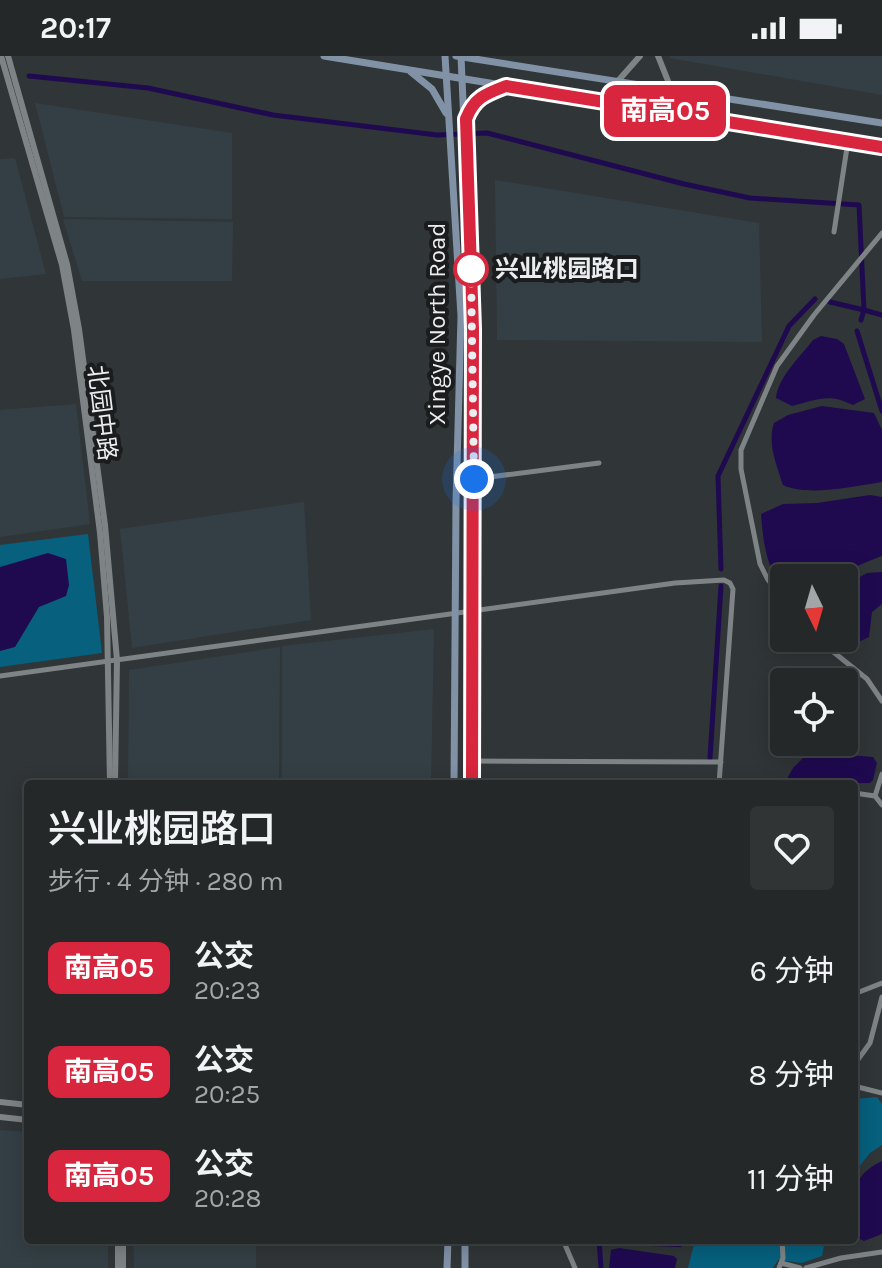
<!DOCTYPE html>
<html lang="zh">
<meta charset="utf-8">
<style>
body{margin:0;font-family:Karla,"Noto Sans SC",sans-serif;background:#303435;color:#f1f3f6;height:100vh;display:flex;flex-direction:column;font-size:30px;white-space:nowrap}
*{box-sizing:border-box;margin:0}
p{font-size:26px;color:#a3a6a8}
.icon{flex:none;width:44px;height:44px;fill:none;stroke:currentColor;stroke-width:2;stroke-linecap:round;stroke-linejoin:round}
.map{position:relative;flex:1;overflow:hidden}
.details{position:absolute;left:24px;top:724px;width:834px;height:464px;display:flex;flex-direction:column;background:#242829;border-radius:8px;box-shadow:0 4px 20px #0003,0 0 0 2px #414446}
.details>*{flex:none}
.badge{padding:0 16px;border-radius:12px;font-size:28px;line-height:52px}
.needle{width:52px;rotate:175deg}
.fabs{position:absolute;left:770px;top:508px;display:grid;gap:16px}
.fabs a{display:grid;place-items:center;width:88px;height:88px;border-radius:8px;background:#242829;box-shadow:0 4px 20px #0003,0 0 0 2px #414446;font-size:40px}
.you{position:absolute;width:40px;height:40px;margin:-20px;border:6px solid #fff;border-radius:50%;background:#1a73e8;box-shadow:0 0 0 12px #1a73e833}
.map>.badge{position:absolute;translate:-50% -50%;box-shadow:0 0 0 4px #fff}
.round{display:grid;place-items:center;flex:none;width:84px;height:84px;border-radius:8px;background:#303435}
.overview{display:flex;align-items:center;justify-content:space-between;height:136px;padding:0 24px}
h1{font-size:38px;font-weight:600;line-height:60px}
ul{padding:0;list-style:none}
li{display:flex;align-items:center;gap:24px;height:104px;padding:0 24px}
li div{flex:1}
li b{display:block;font-size:30px}
li em{font-style:normal}
li .badge{min-width:88px;font-weight:700;text-align:center}
.status{display:flex;justify-content:space-between;align-items:center;height:56px;padding:0 40px;background:#242829;direction:ltr}
.status svg{height:22px;fill:currentColor}
.map>svg:first-child{display:block}
.built{fill:#343f45}
.green{fill:#06607e}
.water{fill:#1f0a50}
.lines{fill:none;stroke-linecap:round;stroke-linejoin:round}
.canal{stroke:#1f0a50;stroke-width:5}
.minor{stroke:#7e8386;stroke-width:5}
.tertiary{stroke:#7e8386;stroke-width:6}
.secondary{stroke:#8191a6;stroke-width:7}
.line-casing{stroke:#fff;stroke-width:18}
.line{stroke:#d7263d;stroke-width:12}
.walk{stroke:#ebeef0;stroke-width:8;stroke-dasharray:0 14.4}
.stop-dot{fill:#fff;stroke:#d7263d;stroke-width:4}
.labels{text-anchor:middle;stroke-width:8;stroke-linejoin:round;paint-order:stroke}
.stop-label{font-size:24px;font-weight:bold;fill:#ebeef0;stroke:#1a1c1d;text-anchor:start}
.street-label{font-size:24px;fill:#ebeef0;stroke:#1a1c1d}
</style>
<div class="status"><b>20:17</b><svg viewBox="0 0 49 12"><path d="M0 12V9h3v3zM5 12V6h3v6zM10 12V3h3v9zM15 12V0h3v12zM26 1h20v11H26zM47 4h2v5h-2z"/></svg></div>
<div class="map">
<svg width="882" height="1212" viewBox="0 0 882 1212">
<rect width="100%" height="100%" fill="#303537"/>
<g class="built">
<polygon points="670,0 882,0 882,39 670,2"/>
<polygon points="35,47 232,77 232,163 64,161"/>
<polygon points="15,102 46,218 0,223 0,103"/>
<polygon points="495,124 759,167 762,286 497,284"/>
<polygon points="63,163 233,166 232,225 82,225"/>
<polygon points="76,348 90,468 0,481 0,354"/>
<polygon points="304,446 311,564 132,592 120,473"/>
<polygon points="434,573 431,728 282,728 282,590"/>
<polygon points="280,591 279,728 128,728 129,614"/>
<polygon points="0,1074 28,1076 28,1184 108,1184 108,1212 0,1212"/>
<polygon points="133,1184 256,1184 256,1212 134,1212"/>
</g>
<g class="green">
<polygon points="88,478 102,597 0,611 0,489"/>
<polygon points="877,1041 882,1048 882,1089 870,1097 854,1117 854,1043"/>
<polygon points="695,1184 821,1184 824,1190 822,1200 802,1207 778,1204 773,1212 688,1212"/>
</g>
<g class="water">
<path d="M821 280 837 283 844 288 865 343 853 349C829 337 818 343 792 350L776 342C778 321 801 300 813 284Z"/>
<path d="M822 350 874 357 882 374V426C855 430 808 441 783 429 777 410 767 387 774 367L788 359Z"/>
<path d="M870 439 882 441V500C843 515 857 508 844 544V522H784V533C766 512 763 484 761 458L783 448 817 447Z"/>
<polygon points="48,497 66,503 69,529 66,540 39,551 15,591 0,595 0,511"/>
<polygon points="882,516 882,548 872,556 869,581 852,589 843,584 844,557 852,546 860,521 867,517"/>
<polygon points="809,696 873,701 877,707 873,724 870,727 784,728 793,712"/>
<path d="M882 1105V1178L864 1185 854 1180C854 1145 846 1122 882 1105Z"/>
<polygon points="607,1184 683,1184 681,1191 620,1189"/>
<polygon points="619,1192 674,1200 677,1203 675,1212 609,1212 611,1194"/>
</g>
<g class="lines">
<g class="canal">
<polyline points="29,20 148,32 273,59 437,79 487,77 684,128 750,142 859,149 864,254 882,259"/>
<polyline points="830,246 864,254 861,264"/>
<polyline points="857,275 882,355"/>
<polyline points="721,513 718,420 789,270 815,243"/>
<polyline points="710,702 721,530"/>
<polyline points="599,1184 601,1212"/>
</g>
<g class="minor">
<polyline points="834,176 848,85"/>
<polyline points="474,423 599,407"/>
<polyline points="784,543 768,524 760,508 741,413 741,394 777,310 814,259 882,177"/>
<polyline points="816,582 867,623 882,645"/>
<polyline points="0,620 675,527 724,524 730,527 733,533 719,728"/>
<polyline points="473,705 721,706"/>
<polyline points="854,737 875,740 882,749"/>
<polyline points="875,740 882,718"/>
<polyline points="854,938 882,927"/>
<polyline points="854,1009 870,987 882,941"/>
<polyline points="854,1030 882,1037"/>
<polyline points="563,1184 575,1212"/>
<polyline points="781,1207 800,1212"/>
<polyline points="779,1212 783,1202 782,1184"/>
<polyline points="806,1212 841,1202 882,1196"/>
</g>
<g class="tertiary">
<polyline points="1,0 62,209 74,274 100,477 107,561 110,728"/>
<polyline points="8,0 67,208 79,273 105,469 117,604 115,728"/>
<polyline points="658,0 672,35"/>
<polyline points="617,26 640,0"/>
<polyline points="0,1046 28,1049"/>
<polyline points="0,1061 28,1064"/>
<polyline points="118,1184 118,1212"/>
<polyline points="123,1184 123,1212"/>
</g>
<g class="secondary">
<polyline points="324,0 882,91"/>
<polyline points="445,0 461,260 456,446 454,728"/>
<polyline points="456,0 882,67"/>
<polyline points="461,0 473,273 473,728"/>
<polyline points="411,16 432,33 446,57"/>
<path d="M467 61C476 40 484 38 504 30"/>
<polyline points="447,1212 448,1184"/>
<polyline points="465,1212 465,1184"/>
</g>
</g>
<g class="lines">
<defs>
<path id="line" d="M472 728 473 273 466 63C474 42 485 38 506 30L882 91"/>
</defs>
<use href="#line" class="line-casing"/>
<use href="#line" class="line"/>
<polyline class="walk" points="471,213 474,423"/>
</g>
<circle class="stop-dot" cx="471" cy="213" r="16"/>
<g class="labels">
<g class="stop-label">
<text x="495" y="221">兴业桃园路口</text>
</g>
<g class="street-label">
<text transform="translate(437 268) rotate(-90)" y="8">Xingye North Road</text>
<text transform="translate(102 357) rotate(83)" y="8">北园中路</text>
</g>
</g>
</svg>
<div class="fabs">
<a><svg class="needle" viewBox="-14 -14 28 28"><path d="M0-13l5 13h-10z" fill="#e53935"/><path d="M0 13l5-13h-10z" fill="#a3a6a8"/></svg></a>
<a><svg class="icon" aria-label="locate" viewBox="0 0 24 24"><circle cx="12" cy="12" r="6"/><path d="M12 2v4M12 18v4M2 12h4M18 12h4"/></svg></a>
</div>
<div class="you" style="left:474px;top:423px"></div>
<b class="badge" style="left:665px;top:55px;background:#d7263d;color:#fff">南高05</b>
<section class="details">
<div class="overview"><div><h1>兴业桃园路口</h1><p>步行 · 4 分钟 · 280 m</p></div><a class="round"><svg class="icon" aria-label="heart" viewBox="0 0 24 24"><path d="M12 20l-8-8c-3-5 5-10 8-4 3-6 11-1 8 4z"/></svg></a></div>
<ul>
<li><span class="badge" style="background:#d7263d;color:#fff">南高05</span><div><b>公交</b><p>20:23</p></div><em>6 分钟</em></li>
<li><span class="badge" style="background:#d7263d;color:#fff">南高05</span><div><b>公交</b><p>20:25</p></div><em>8 分钟</em></li>
<li><span class="badge" style="background:#d7263d;color:#fff">南高05</span><div><b>公交</b><p>20:28</p></div><em>11 分钟</em></li>
</ul>
</section>
</div>
